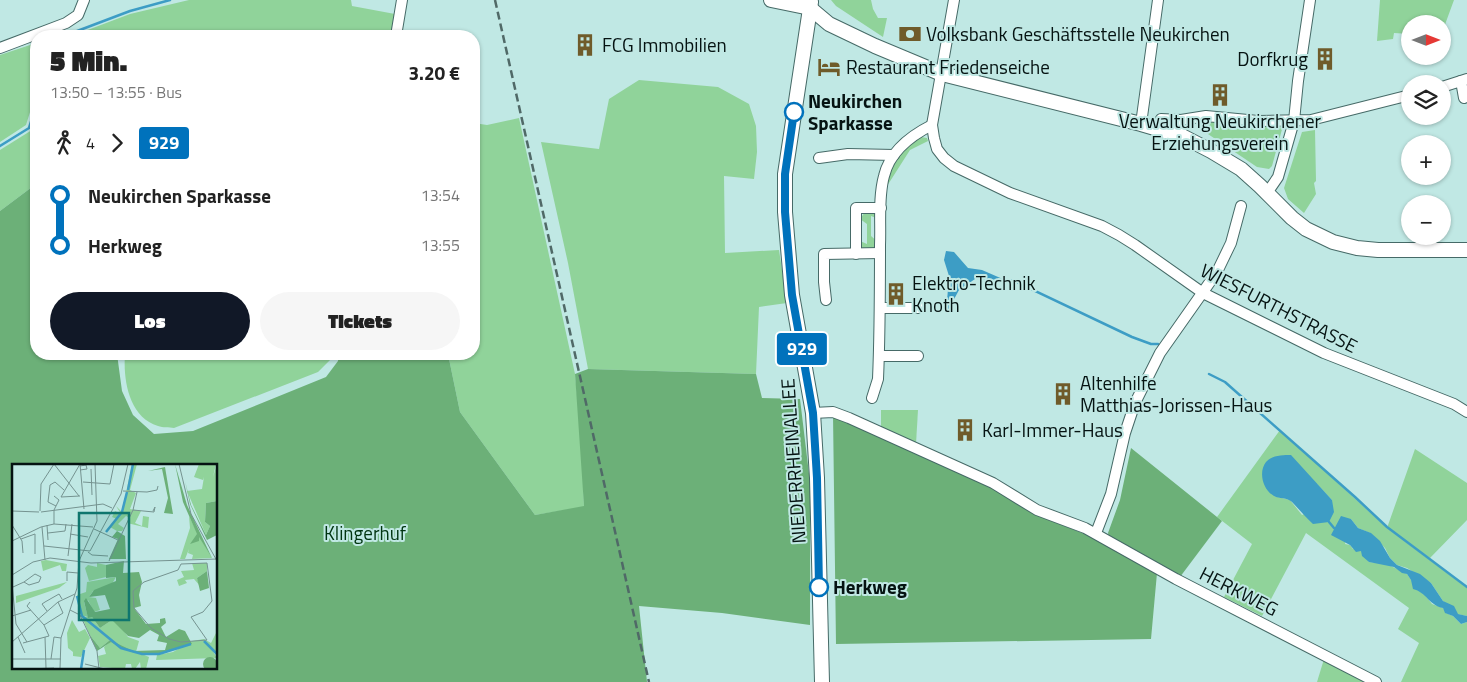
<!DOCTYPE html>
<html lang="de">
<meta charset="utf-8">
<style>
body{margin:0;font-family:"Titillium Web",sans-serif;background:#f6f6f6;color:#222;height:100vh;display:flex;flex-direction:column;font-size:19px;white-space:nowrap}
*{box-sizing:border-box;margin:0}
p{font-size:16px;color:#767676}
.icon{flex:none;width:28px;height:28px;fill:none;stroke:currentColor;stroke-width:2;stroke-linecap:round;stroke-linejoin:round}
.map{position:relative;flex:1;overflow:hidden}
.panel{position:absolute;left:30px;top:30px;width:450px;height:330px;display:flex;flex-direction:column;background:#fff;border-radius:20px;box-shadow:0 1px 4px #0004}
.panel>*{flex:none}
.badge{padding:0 10px;border-radius:4px;font-size:18px;line-height:32px}
.needle{width:32px;rotate:90deg}
.controls{position:absolute;left:1401px;top:15px;display:grid;gap:10px}
.controls a{display:grid;place-items:center;width:50px;height:50px;border-radius:50%;background:#fff;box-shadow:0 1px 4px #0004;font-size:25px}
.map>.badge{position:absolute;translate:-50% -50%;box-shadow:0 0 0 2px #fff}
.legs{display:flex;align-items:center;gap:8px;height:55px;padding:0 20px;font-size:16px}
.legs p{margin-inline-start:auto}
.summary{display:flex;align-items:center;justify-content:space-between;height:85px;padding:0 20px}
h1{font-size:28px;font-weight:800;line-height:38px}
.button{display:flex;gap:10px;margin-top:auto;padding:10px 20px}
.button a{flex:1;height:58px;border-radius:30px;background:#111827;color:#fff;font-size:20px;font-weight:800;line-height:58px;text-align:center}
.button a+a{background:#f6f6f6;color:#222}
ul{padding:0 20px;list-style:none}
li{display:flex;align-items:center;gap:18px;height:50px;font-size:19px}
li i{display:grid;place-items:center;width:8px;height:100%;margin:0 6px;background:currentColor}
li i::after{content:'';width:12px;height:12px;margin:-6px;border:4px solid;border-radius:50%;background:#fff}
li p{margin-inline-start:auto}
li:first-child i{background:linear-gradient(#0000 50%,currentColor 0)}
li:last-child i{background:linear-gradient(currentColor 50%,#0000 0)}
.map>svg:first-child{display:block}
.green{fill:#90d39a;fill-rule:evenodd}
.forest{fill:#6cb078;fill-rule:evenodd}
.water{fill:#3d9dc5}
.lines{fill:none;stroke-linecap:round;stroke-linejoin:round}
.stream{stroke:#3d9dc5;stroke-width:2.5}
.street-casing{stroke:#466a67;stroke-width:12}
.secondary-casing{stroke:#466a67;stroke-width:16}
.street{stroke:#fff;stroke-width:10}
.secondary{stroke:#fff;stroke-width:14}
.rail{stroke:#506967;stroke-width:2.5;stroke-dasharray:8 4;stroke-linecap:butt}
.line-1-casing{stroke:#fff;stroke-width:11}
.line-1{stroke:#0072bc;stroke-width:8}
.stop-1-dot{fill:#fff;stroke:#0072bc;stroke-width:2.5}
.labels{text-anchor:middle;stroke-width:4;stroke-linejoin:round;paint-order:stroke}
.poi-label{font-size:19px;fill:#051312;stroke:#c0e8e4;text-anchor:start}
.stop-label{font-size:19px;font-weight:bold;fill:#051312;stroke:#c0e8e4;text-anchor:start}
.street-label{font-size:19px;fill:#051312;stroke:#c0e8e4}
.park-label{font-size:19px;fill:#003410;stroke:#c0e8e4}
.inset-river{fill:none;stroke:#3d9dc5;stroke-width:2.5}
.inset-road{fill:none;stroke:#759390;stroke-width:1}
.view{fill:#0f766e;fill-opacity:0.15;stroke:#0f766e;stroke-width:2.5}
.inset-edge{fill:none;stroke:#051312;stroke-width:2.5}
</style>
<div class="map">
<svg width="1467" height="682" viewBox="0 0 1467 682">
<rect width="100%" height="100%" fill="#c0e8e4"/>
<g class="green">
<polygon points="189,0 351,0 352,6 395,14 391,36 76,36 77,34 130,14"/>
<polygon points="831,0 871,0 873,9 878,18 887,18 883,37 836,6"/>
<polygon points="1380,0 1454,0 1443,30 1442,24 1410,24 1410,34 1394,33 1393,39 1377,41"/>
<polygon points="36,43 36,93 26,125 0,142 0,55"/>
<polygon points="639,80 718,87 749,104 756,126 757,152 754,179 724,176 725,253 779,250 787,303 759,307 756,374 588,369 568,263 541,142 599,149 609,99"/>
<polygon points="519,118 575,374 582,446 584,507 535,515 460,412 448,354 474,354 474,123 487,125"/>
<polygon points="1202,119 1284,122 1272,166 1269,169 1257,167 1199,128"/>
<polygon points="32,130 34,132 36,184 0,211 0,150"/>
<polygon points="1315,130 1316,181 1314,183 1316,194 1304,213 1288,199 1284,188 1302,132"/>
<path d="M921 137 927 138 928 141 910 150 887 186C889 171 904 140 921 137Z"/>
<polygon points="865,212 874,212 878,215 879,219 871,216 871,236 878,242 875,249 862,248 860,241 867,244 867,224 860,219"/>
<path d="M125 354H333L331 359 318 372 174 428C169 427 163 428 158 426 129 417 123 380 125 354Z"/>
<polygon points="881,410 918,410 916,444 881,430"/>
<path d="M1280 430 1387 528 1415 449 1467 483V520L1430 558 1403 540 1467 588V616L1457 614 1443 601 1431 583 1407 568 1397 565 1390 558 1385 548 1370 533 1358 528 1351 519 1345 544 1350 545 1353 549 1361 550 1369 562 1387 564 1407 574 1418 590 1425 595 1432 604 1443 608 1446 613 1453 616 1461 624 1467 622V682H1401L1419 643 1398 629 1409 608 1306 533 1262 616 1224 597 1252 544 1217 517ZM1317 484 1332 500 1302 515 1290 500 1274 496Z"/>
<polygon points="1324,659 1364,682 1317,682"/>
</g>
<g class="forest">
<path d="M36 184V354H117L122 391 133 415 154 434 193 431 326 377 338 361 339 354H448L460 412 535 515 584 506 575 374 588 369 756 374 762 398 800 399 810 482V625L722 613 639 606 647 682H0V211ZM14 466H216V668H14Z"/>
<polygon points="833,414 992,486 1035,514 1087,535 1157,573 1151,639 836,644"/>
<polygon points="1131,448 1222,521 1180,577 1109,537 1108,533 1120,500"/>
</g>
<g class="water">
<polygon points="946,251 954,252 968,268 982,270 1005,280 975,279 959,290 946,314 949,276 944,260"/>
<path d="M1291 455 1332 500 1334 512 1329 522 1313 524C1305 517 1299 509 1292 502 1287 497 1279 499 1274 496 1263 490 1258 472 1266 462 1272 455 1283 455 1291 455Z"/>
<path d="M1341 516 1351 519 1358 528 1371 533 1380 541 1390 558 1397 565 1420 574 1431 583 1443 601 1454 606 1458 614 1467 616V622L1461 624 1453 616 1445 613 1443 608C1430 606 1426 592 1413 589L1411 580 1407 574 1402 573 1394 567 1369 562 1362 556 1361 551 1356 552 1350 545 1331 535Z"/>
</g>
<g class="lines">
<g class="stream">
<polyline points="64,36 130,11 170,0"/>
<polyline points="0,146 29,128 36,106"/>
<polyline points="1005,280 1014,281 1132,337 1151,344 1158,344"/>
<polyline points="1209,374 1225,382 1355,497 1387,527 1467,587"/>
<polyline points="1329,522 1334,528"/>
</g>
<defs>
<g id="street">
<polyline points="954,0 932,125 934,138 937,149 944,158 954,166 1010,193 1102,226 1119,235 1135,245 1203,293 1324,353 1454,404 1467,412"/>
<polyline points="396,36 402,0"/>
<polyline points="0,48 66,23 78,15 84,0"/>
<polyline points="1461,81 1464,98"/>
<polyline points="1442,87 1467,79"/>
<polyline points="1161,119 1181,120 1206,116 1258,121 1311,120 1410,95"/>
<polyline points="1141,124 1158,0"/>
<polyline points="819,158 848,154 894,155"/>
<polyline points="1267,193 1278,177 1294,121 1298,81 1310,0"/>
<polyline points="856,254 856,208 881,208"/>
<polyline points="826,300 824,282 824,254 880,253"/>
<polyline points="880,308 921,308"/>
<polyline points="879,356 918,356"/>
<path d="M872 398 878 379C880 334 880 290 880 245 881 223 878 198 884 176 890 151 910 136 932 125"/>
<polyline points="813,413 833,412 849,418 993,483 1037,510 1085,528 1176,579 1376,682"/>
<polyline points="1096,533 1111,494 1125,433 1135,403 1160,353 1217,272 1231,243 1241,206"/>
</g>
<g id="secondary">
<polyline points="771,0 810,8 829,24 875,46 942,74 1141,124 1182,136 1211,151 1241,169 1260,186 1292,218 1306,229 1333,242 1357,248 1378,250 1467,250"/>
<polyline points="811,2 785,174 785,212 792,295 813,413 817,478 822,682"/>
</g>
</defs>
<use href="#street" class="street-casing"/>
<use href="#secondary" class="secondary-casing"/>
<use href="#street" class="street"/>
<use href="#secondary" class="secondary"/>
<polyline class="rail" points="495,0 649,682"/>
</g>
<g class="lines">
<defs>
<polyline id="line-1" points="794,112 785,174 785,212 792,295 813,413 817,478 819,587"/>
</defs>
<use href="#line-1" class="line-1-casing"/>
<use href="#line-1" class="line-1"/>
</g>
<defs>
<symbol id="bank-bare" viewBox="-9 -9 18 18"><path d="M-6-4H6V4H-6ZM0-2.3a2.3 2.3 0 1 0 0 4.6a2.3 2.3 0 1 0 0-4.6Z" fill="#6f5b2a" stroke="#c0e8e4" stroke-width="2.5" paint-order="stroke"/></symbol>
<symbol id="building-bare" viewBox="-9 -9 18 18"><path d="M-4-6H4V6H1V3H-1V6H-4ZM-2.5-4.3h1.7v1.8h-1.7ZM.8-4.3h1.7v1.8H.8ZM-2.5-1h1.7V.8h-1.7ZM.8-1h1.7V.8H.8Z" fill="#6f5b2a" stroke="#c0e8e4" stroke-width="2.5" paint-order="stroke"/></symbol>
<symbol id="hotel-bare" viewBox="-9 -9 18 18"><path d="M-6-4.5h1.5V1H6V5H4.5V3h-9V5H-6ZM-4 0a1.8 1.8 0 1 1 3.6 0ZM.5 0V-2.5h3Q6-2.5 6 0Z" fill="#6f5b2a" stroke="#c0e8e4" stroke-width="2.5" paint-order="stroke"/></symbol>
</defs>
<g fill-rule="evenodd">
<use href="#bank-bare" x="894" y="18" width="32" height="32"/>
<use href="#building-bare" x="569" y="29" width="32" height="32"/>
<use href="#building-bare" x="1309" y="43" width="32" height="32"/>
<use href="#hotel-bare" x="813" y="51" width="32" height="32"/>
<use href="#building-bare" x="1204" y="79" width="32" height="32"/>
<use href="#building-bare" x="880" y="278" width="32" height="32"/>
<use href="#building-bare" x="1047" y="378" width="32" height="32"/>
<use href="#building-bare" x="949" y="414" width="32" height="32"/>
</g>
<g class="stop-1-dot">
<circle cx="794" cy="112" r="9"/>
<circle cx="819" cy="587" r="9"/>
</g>
<g class="labels">
<g class="poi-label">
<text x="926" y="41">Volksbank Geschäftsstelle Neukirchen</text>
<text x="602" y="52">FCG Immobilien</text>
<text x="1308" y="66" text-anchor="end">Dorfkrug</text>
<text x="846" y="74">Restaurant Friedenseiche</text>
<text x="1220" y="128" text-anchor="middle">Verwaltung Neukirchener<tspan x="1220" dy="22">Erziehungsverein</tspan></text>
<text x="912" y="290">Elektro-Technik<tspan x="912" dy="22">Knoth</tspan></text>
<text x="1080" y="390">Altenhilfe<tspan x="1080" dy="22">Matthias-Jorissen-Haus</tspan></text>
<text x="982" y="437">Karl-Immer-Haus</text>
</g>
<g class="stop-label">
<text x="808" y="108">Neukirchen<tspan x="808" dy="22">Sparkasse</tspan></text>
<text x="833" y="594">Herkweg</text>
</g>
<g class="street-label">
<text transform="translate(1279 308) rotate(27)" y="7">WIESFURTHSTRASSE</text>
<text transform="translate(793 461) rotate(-94)" y="7">NIEDERRHEINALLEE</text>
<text transform="translate(1239 591) rotate(27)" y="7">HERKWEG</text>
</g>
<g class="park-label">
<text x="365" y="540">Klingerhuf</text>
</g>
</g>
<g transform="translate(12 464)">
<rect width="205" height="205" fill="#c0e8e4"/>
<path d="M120 0H125L118 26 124 29 118 45 129 47 123 59 130 62 131 52 137 53 136 64 115 59 118 54 114 52 106 60 112 64 110 67H105L98 63 105 55 100 53 103 47 109 50 104 42 110 48ZM187 0H204L201 13 205 0V37L194 39 193 58 198 62 194 71 175 27 190 25 192 13 191 16 182 13ZM177 52 187 72 200 94 180 95 181 91 176 89 177 85 173 95H168L178 64ZM34 96 55 100 54 107H50L48 101 31 107 29 97ZM85 99 94 101V113L77 117 73 104 76 101 85 103ZM180 99H195V107L185 114 188 122 182 115 173 116 175 119 167 122 165 116 172 113 169 107 182 106ZM104 113 100 120 81 127 77 133 84 134 88 146 82 148 76 136 72 138 76 153 69 151 65 131 74 128 75 118ZM55 118 47 124 4 139V132ZM70 153H80L88 164 100 156 107 160 116 173 127 177 124 188 110 183 91 170 98 176 88 184 77 170ZM60 156 67 168 73 165 78 174 69 193 61 192V188L56 184 55 169ZM205 167V190L199 184 205 194 144 196 145 191 161 188 180 177 192 175 199 179ZM99 177 137 193 134 205H129L128 198 123 205H120L119 200H114L113 205 88 203 86 192 94 190 92 183Z" fill="#90d39a"/>
<path d="M163 0 175 41 200 94 187 73V77L178 80 185 70 171 38ZM153 3 157 27 161 50 152 49 156 34 150 5 136 7ZM173 17 179 41 194 71 198 62 193 58 194 39 205 37V71L195 76 178 40ZM105 67 113 72 114 95H97L106 75 100 73ZM112 97 111 109 127 108 130 118 127 131 129 142 122 144 134 160 148 159V155L153 154 154 159 149 163 154 173 167 165 173 167 180 180 145 191 120 188 109 184 99 178 85 187 77 170 88 184 98 176 121 187 153 186 155 179 145 177 147 171 138 166 127 174 116 172 100 156 88 164 80 153 76 154 72 137 74 134 83 148 98 145 93 131 77 133 82 126 104 117V113L94 114V101ZM195 107 197 124 188 127 185 114ZM191 200a7 7 0 1 1 14 0a7 7 0 1 1-14 0Z" fill="#6cb078"/>
<path class="inset-river" d="M116 26 121 0M94 68 110 48 115 28M65 132 70 152 109 184 130 190H147L179 180M192 177 205 190M69 205 72 186"/>
<path class="inset-road" d="M42 0 67 32M167 0 179 50 205 97M68 2 74 1 75 5 68 6M79 5 80 31M71 18 98 20 102 0M111 27 135 28 145 26 146 22M42 32 47 36 42 46V60M49 33 68 0 72 45M49 33 68 32M44 42 36 38 38 21 43 18 52 26M121 46 142 48 143 43 141 47M0 47 27 48M28 47 29 20 42 0M29 48 91 40 100 44M0 61 10 77 11 89M35 61 36 76M30 63 33 96M82 65 106 76M36 69 53 67 54 60M58 70 76 73M9 75 23 70V90M0 77 29 63 42 60 81 63M32 82 78 87 109 30 116 0M76 88 80 91 96 92M56 92 60 60M97 97 121 46 125 28M195 99 200 137 191 148 179 153 195 176 169 178 157 175 139 164 122 144 121 127 132 118 166 106 169 100ZM0 111 21 98 38 94 79 99 205 95M55 117V108L66 109M0 120 4 160 15 178M1 123 12 118 17 121 27 118 29 113 23 110 12 118M58 146 68 151 85 187 87 205M35 147 30 140 33 138 47 130 50 135M0 152 19 146M32 161 51 149 46 138M6 173 13 189M33 173 34 204M0 178 46 138 63 130M11 179 37 172 32 161 15 142 18 138M0 195H49M39 195 42 173 49 174M73 200 93 205M16 205 42 204M48 205 49 174 65 124 67 97 85 57 83 0"/>
<path class="view" d="M67 49H117V156H67Z"/>
<rect width="205" height="205" class="inset-edge"/>
</g>
</svg>
<div class="controls">
<a><svg class="needle" viewBox="-14 -14 28 28"><path d="M0-13l5 13h-10z" fill="#e53935"/><path d="M0 13l5-13h-10z" fill="#767676"/></svg></a>
<a><svg class="icon" aria-label="layers" viewBox="0 0 24 24"><path d="M12 4l9 5-9 5-9-5zM3 14l9 5 9-5"/></svg></a>
<a>+</a>
<a>−</a>
</div>
<b class="badge" style="left:802px;top:349px;background:#0072bc;color:#fff">929</b>
<section class="panel">
<div class="summary"><div><h1>5 Min.</h1><p>13:50 – 13:55 · Bus</p></div><b>3.20 €</b></div>
<div class="legs"><svg class="icon" aria-label="walk" viewBox="0 0 24 24"><circle cx="13" cy="4" r="2"/><path d="M13 8l-2 6 4 7M11 14l-3 7M7 12l3-4h3l4 4"/></svg>4<svg class="icon" aria-label="forward" viewBox="0 0 24 24"><path d="M9 5l7 7-7 7"/></svg><b class="badge" style="background:#0072bc;color:#fff">929</b></div>
<ul>
<li><i style="color:#0072bc"></i><b>Neukirchen Sparkasse</b><p>13:54</p></li>
<li><i style="color:#0072bc"></i><b>Herkweg</b><p>13:55</p></li>
</ul>
<div class="button"><a>Los</a><a>Tickets</a></div>
</section>
</div>
